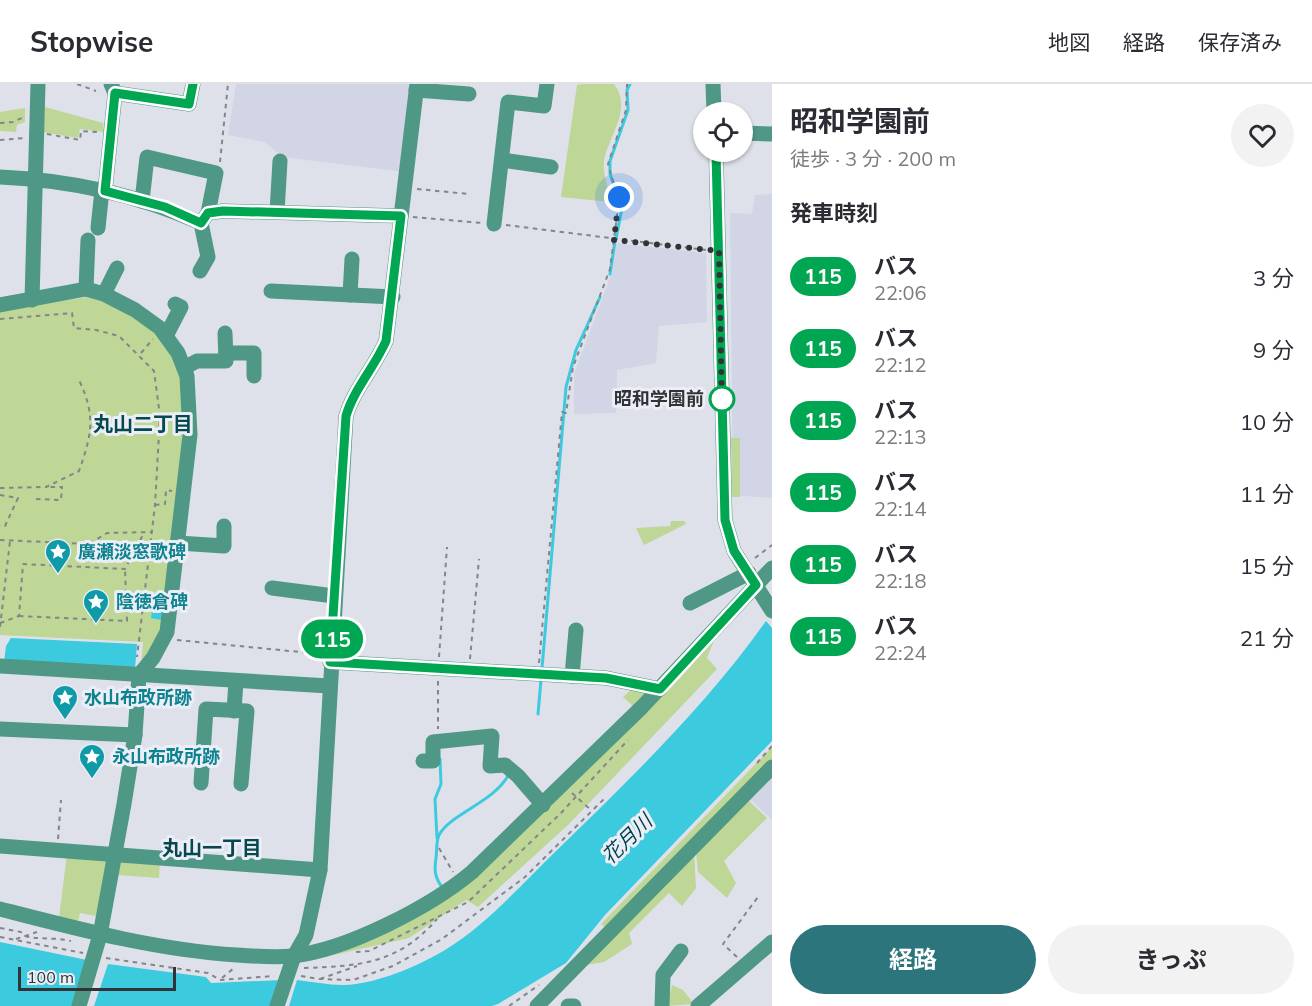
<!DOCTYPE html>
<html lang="ja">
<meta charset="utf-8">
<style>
body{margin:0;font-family:Mulish,"Noto Sans JP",sans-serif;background:#f2f2f3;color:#2b2b33;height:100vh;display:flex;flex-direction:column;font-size:22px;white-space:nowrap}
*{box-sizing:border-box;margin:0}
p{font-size:20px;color:#7c7c81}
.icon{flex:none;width:33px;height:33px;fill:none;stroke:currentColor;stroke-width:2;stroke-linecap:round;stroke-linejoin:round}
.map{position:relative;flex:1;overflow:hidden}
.sheet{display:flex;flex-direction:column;background:#fff;width:540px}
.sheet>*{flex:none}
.badge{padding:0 12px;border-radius:20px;font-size:21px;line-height:39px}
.buttons{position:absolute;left:693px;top:18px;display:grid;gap:12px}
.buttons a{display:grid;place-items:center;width:60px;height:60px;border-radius:50%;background:#fff;box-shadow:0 2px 4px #0004;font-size:30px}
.scale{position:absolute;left:18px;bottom:15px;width:158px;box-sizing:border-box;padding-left:6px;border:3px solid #323336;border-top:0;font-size:16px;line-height:21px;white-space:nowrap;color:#323336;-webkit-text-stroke:4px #eceef7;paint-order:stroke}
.you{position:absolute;width:30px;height:30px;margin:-15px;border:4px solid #fff;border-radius:50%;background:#1a73e8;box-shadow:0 0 0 9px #1a73e833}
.map>.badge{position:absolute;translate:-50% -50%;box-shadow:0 0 0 3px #fff}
h2{padding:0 18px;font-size:22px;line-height:54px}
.round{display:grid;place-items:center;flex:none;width:63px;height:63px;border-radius:32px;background:#f2f2f3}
.headline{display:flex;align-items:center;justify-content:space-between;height:102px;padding:0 18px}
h1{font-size:28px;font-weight:700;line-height:45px}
.button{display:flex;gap:12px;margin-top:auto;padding:12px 18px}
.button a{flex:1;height:69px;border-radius:36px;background:#2c757c;color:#fff;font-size:24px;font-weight:700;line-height:69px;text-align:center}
.button a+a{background:#f2f2f3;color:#2b2b33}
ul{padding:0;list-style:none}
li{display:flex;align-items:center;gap:18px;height:72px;padding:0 18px}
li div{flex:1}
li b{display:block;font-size:22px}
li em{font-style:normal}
li .badge{min-width:66px;font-weight:700;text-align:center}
header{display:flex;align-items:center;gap:36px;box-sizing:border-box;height:84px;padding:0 30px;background:#fff;border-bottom:2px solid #e1e1e2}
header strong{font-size:28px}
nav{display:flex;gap:33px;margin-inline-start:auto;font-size:21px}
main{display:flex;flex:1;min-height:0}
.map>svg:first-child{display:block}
.built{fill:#d1d5e5}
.green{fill:#bed696}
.water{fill:#3ccade}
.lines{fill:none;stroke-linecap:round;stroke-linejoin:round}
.stream{stroke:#3ccade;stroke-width:3}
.path{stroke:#84858b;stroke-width:2;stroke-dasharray:4.5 4.5;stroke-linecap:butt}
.minor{stroke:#4e9885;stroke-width:15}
.minor-bridge{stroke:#4e9885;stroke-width:15}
.line-casing{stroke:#fff;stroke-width:14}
.line{stroke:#00a651;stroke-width:9}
.walk{stroke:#323336;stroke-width:6;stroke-dasharray:0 10.8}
.stop-dot{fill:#fff;stroke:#00a651;stroke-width:3}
.labels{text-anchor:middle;stroke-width:6;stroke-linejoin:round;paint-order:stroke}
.stop-label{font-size:18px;font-weight:bold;fill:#323336;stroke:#eceef7;text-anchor:end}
.culture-label{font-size:18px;font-weight:bold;fill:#0d838f;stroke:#eceef7;text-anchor:start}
.neighbourhood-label{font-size:20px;font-weight:bold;fill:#06484d;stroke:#eceef7}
.water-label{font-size:20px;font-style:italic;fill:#003f48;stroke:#eceef7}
</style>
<header>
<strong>Stopwise</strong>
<nav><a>地図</a><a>経路</a><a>保存済み</a></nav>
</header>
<main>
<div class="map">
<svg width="772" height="922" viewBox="0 0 772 922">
<rect width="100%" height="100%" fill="#dfe1ea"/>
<g class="built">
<polygon points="236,0 414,0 405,88 282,73 265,58 228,51"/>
<polygon points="772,110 772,414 733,411 730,129 752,130 755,111"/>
<polygon points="616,159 706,169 707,238 659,242 656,279 617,286 616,329 574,330 574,290 612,188"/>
<polygon points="772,688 772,736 750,715"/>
</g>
<g class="green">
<path d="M582 0H614C633 24 609 52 604 76 602 88 609 106 611 118L561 113 577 1Z"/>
<polygon points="45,23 103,39 104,48 80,45 78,54 43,48"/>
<polygon points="25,24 25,38 17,41 16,48 0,47 0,28"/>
<polygon points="88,213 107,218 152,245 180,284 185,356 164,547 141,583 143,558 0,551 0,226"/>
<polygon points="731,354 740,354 740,413 732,413"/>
<polygon points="671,437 684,437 686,440 644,461 636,444 670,442"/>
<polygon points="715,554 707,574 717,585 569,740 478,823 466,816 409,854 325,873 325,867 457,805"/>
<polygon points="633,604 658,605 637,626 623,613"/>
<polygon points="772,663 772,675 610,847 601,840"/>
<polygon points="749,717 767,734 724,777 736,799 727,814 698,788 696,768"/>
<polygon points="694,767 696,804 682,822 669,809 629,849 632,860 604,878 585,881"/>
<polygon points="67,770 114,773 101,833 80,829 77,841 59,834"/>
<polygon points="121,774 160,777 159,794 117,791"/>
<polygon points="672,901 683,906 694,920 667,922"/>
</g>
<g class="water">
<polygon points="154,509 169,511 167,537 151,534"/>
<path d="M766 537 772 544V657L605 831 566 879 498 920 492 922H289L297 896C315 898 338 903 356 900 385 896 420 881 445 866 487 840 519 803 554 769 629 696 706 622 766 537Z"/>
<polygon points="11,554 137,560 135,585 4,578 6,562"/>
<polygon points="0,858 87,876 73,922 0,922"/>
<polygon points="108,880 206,893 211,899 282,896 273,922 94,922"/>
</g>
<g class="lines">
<g class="stream">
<polyline points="616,155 622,124 610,90 610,77 628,26 627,6 630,0"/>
<polyline points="610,190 615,157"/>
<polyline points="542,584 566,303 576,266 600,213"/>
<polyline points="538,630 541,596"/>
<polyline points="437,754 435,715 441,700 440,675"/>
<path d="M443 804C435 795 434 786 436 774 437 768 436 757 439 751 451 729 495 718 509 690"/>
</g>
<g class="path">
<polyline points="77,0 96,7"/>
<polyline points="0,39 13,38 24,33"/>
<polyline points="47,50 80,56 81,47 99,48"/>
<polyline points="0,56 24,54"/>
<polyline points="220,78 228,0"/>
<polyline points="417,105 469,110"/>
<polyline points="413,133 482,139"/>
<polyline points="506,141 706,166"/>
<polyline points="0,235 72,229 74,244 96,246 119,252 154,287 160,332 155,421 137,573"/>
<polyline points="141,269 153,255"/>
<path d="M0 404 46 403 79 387C92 350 96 332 79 296"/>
<polyline points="0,411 18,414 5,442 0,442"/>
<polyline points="36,415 61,416 62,403 48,403"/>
<polyline points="155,421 165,420 166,406 172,407"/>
<polyline points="0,456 89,460 107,449 152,448"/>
<polyline points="755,474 772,461"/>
<polyline points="19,532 127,537 125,485"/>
<polyline points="0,539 19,532 23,480 125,485 144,449"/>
<polyline points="0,543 10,457"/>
<polyline points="177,556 321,570"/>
<polyline points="439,573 447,463"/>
<polyline points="470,575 479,475"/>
<polyline points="539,579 562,328 566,329 573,283 610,185 619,117 608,80 626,26 627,0"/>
<polyline points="438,597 438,645"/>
<polyline points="757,679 772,662"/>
<polyline points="572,709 592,727"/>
<polyline points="58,755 61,716"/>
<polyline points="439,764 453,788"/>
<path d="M0 844 21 848 24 852C41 856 54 853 71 857"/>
<polyline points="0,853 83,869"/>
<polyline points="16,855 37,848"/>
<polyline points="356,868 369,867 468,818 561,729 628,656"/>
<polyline points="737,873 723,860 758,813"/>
<polyline points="106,874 208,889 220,896 274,892"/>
<path d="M304 884C360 882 398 880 437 835"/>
<polyline points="301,892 319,895 353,896 393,882 442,855 525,793 605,714"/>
<polyline points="222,894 234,884"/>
<polyline points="320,895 357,882"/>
<polyline points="509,922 539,901"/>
</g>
<g class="minor">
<polyline points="713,0 714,28"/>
<polyline points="416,6 469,10"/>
<polyline points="115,9 189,20 193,0"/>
<polyline points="742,49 772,50"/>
<polyline points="716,68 725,436 734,467 772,527"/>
<polyline points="502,76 551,83"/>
<path d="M0 93C69 96 138 111 201 139L208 129 223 127 401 132"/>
<polyline points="105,107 115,9 111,0"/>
<polyline points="142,117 147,73 216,89 208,129"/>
<polyline points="277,128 280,77"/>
<polyline points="494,140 508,18 544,22 547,0"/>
<polyline points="98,144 102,106"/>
<polyline points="200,187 208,173 201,139"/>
<polyline points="86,205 88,156"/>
<polyline points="271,207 393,213"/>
<polyline points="104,210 117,184"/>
<polyline points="350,211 352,175"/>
<polyline points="32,216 38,0"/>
<polyline points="0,221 86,205 104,210 135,226 160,244 178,269 187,292 190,351 167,548 153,574 139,591 135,651 124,720 100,851"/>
<polyline points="166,252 181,223 175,220"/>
<polyline points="226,269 254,269 254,292"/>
<polyline points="184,284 197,277 226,277 225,249"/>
<polyline points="178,459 224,462 224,442"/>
<polyline points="272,504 334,512"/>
<polyline points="690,519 749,489"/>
<polyline points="330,578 606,594 660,605"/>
<polyline points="0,582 329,602"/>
<polyline points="572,592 576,546"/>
<polyline points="234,627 236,597"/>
<polyline points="0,645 135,651"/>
<polyline points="423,677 433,677 433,658 492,652 490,682 505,681 518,692 543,721"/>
<polyline points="201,699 206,625 247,627 241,700"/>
<polyline points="0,762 320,786"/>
<path d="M0 825C78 845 156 866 237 871 255 872 274 874 292 872 347 866 430 823 472 788L642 623 772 484"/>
<path d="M294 872 306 851 320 786 346 332C354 305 374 284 386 257L417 0"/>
<polyline points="537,922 772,683"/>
<polyline points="568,922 574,922"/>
<polyline points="662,922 663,891 681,867"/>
<polyline points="698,922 772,858"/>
</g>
<g class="minor-bridge">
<polyline points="79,922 100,851"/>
<polyline points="277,922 294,872"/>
</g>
</g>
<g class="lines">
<defs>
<path id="line" d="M193 0 189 20 115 9 105 107 165 123 201 139 208 129 223 127 401 132 386 257C374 284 354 305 346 332L330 578 606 594 660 605 756 501 734 467 725 436 716 68"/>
</defs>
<use href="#line" class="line-casing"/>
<use href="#line" class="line"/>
<polyline class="walk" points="619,113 614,156 719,167 722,325 722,315"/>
</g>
<defs>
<symbol id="sight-pin" viewBox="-11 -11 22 30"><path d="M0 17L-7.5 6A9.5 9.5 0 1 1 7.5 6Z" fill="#0f9aa8" stroke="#eceef7"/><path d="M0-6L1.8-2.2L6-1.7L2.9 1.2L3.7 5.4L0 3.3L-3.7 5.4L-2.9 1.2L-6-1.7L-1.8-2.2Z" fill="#fff"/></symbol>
</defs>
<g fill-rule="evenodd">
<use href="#sight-pin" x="43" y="453" width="30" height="40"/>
<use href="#sight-pin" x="81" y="503" width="30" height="40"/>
<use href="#sight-pin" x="50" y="599" width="30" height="40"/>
<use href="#sight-pin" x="77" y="658" width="30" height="40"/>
</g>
<circle class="stop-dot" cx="722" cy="315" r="12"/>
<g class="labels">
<g class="stop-label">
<text x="704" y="321">昭和学園前</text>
</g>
<g class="culture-label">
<text x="78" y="474">廣瀬淡窓歌碑</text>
<text x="116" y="524">陰徳倉碑</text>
<text x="84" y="620">水山布政所跡</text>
<text x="112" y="679">永山布政所跡</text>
</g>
<g class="neighbourhood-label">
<text x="143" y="347">丸山二丁目</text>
<text x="212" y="771">丸山一丁目</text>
</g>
<g class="water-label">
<text transform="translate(627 755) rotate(-44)" y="7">花月川</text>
</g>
</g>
</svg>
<div class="buttons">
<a><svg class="icon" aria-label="locate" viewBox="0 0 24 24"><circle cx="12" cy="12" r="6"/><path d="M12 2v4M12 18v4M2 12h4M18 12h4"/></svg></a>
</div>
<div class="scale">100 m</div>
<div class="you" style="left:619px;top:113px"></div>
<b class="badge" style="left:332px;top:555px;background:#00a651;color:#fff">115</b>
</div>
<section class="sheet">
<div class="headline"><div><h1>昭和学園前</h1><p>徒歩 · 3 分 · 200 m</p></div><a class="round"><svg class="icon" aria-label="heart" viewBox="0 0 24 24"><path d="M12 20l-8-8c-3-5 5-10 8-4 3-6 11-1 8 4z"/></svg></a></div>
<h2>発車時刻</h2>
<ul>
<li><span class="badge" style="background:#00a651;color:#fff">115</span><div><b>バス</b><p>22:06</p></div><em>3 分</em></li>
<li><span class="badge" style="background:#00a651;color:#fff">115</span><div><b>バス</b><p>22:12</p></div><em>9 分</em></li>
<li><span class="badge" style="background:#00a651;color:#fff">115</span><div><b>バス</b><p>22:13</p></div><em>10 分</em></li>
<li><span class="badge" style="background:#00a651;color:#fff">115</span><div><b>バス</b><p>22:14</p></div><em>11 分</em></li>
<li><span class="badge" style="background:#00a651;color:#fff">115</span><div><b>バス</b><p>22:18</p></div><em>15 分</em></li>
<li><span class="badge" style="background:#00a651;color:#fff">115</span><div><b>バス</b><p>22:24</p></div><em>21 分</em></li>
</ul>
<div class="button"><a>経路</a><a>きっぷ</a></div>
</section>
</main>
